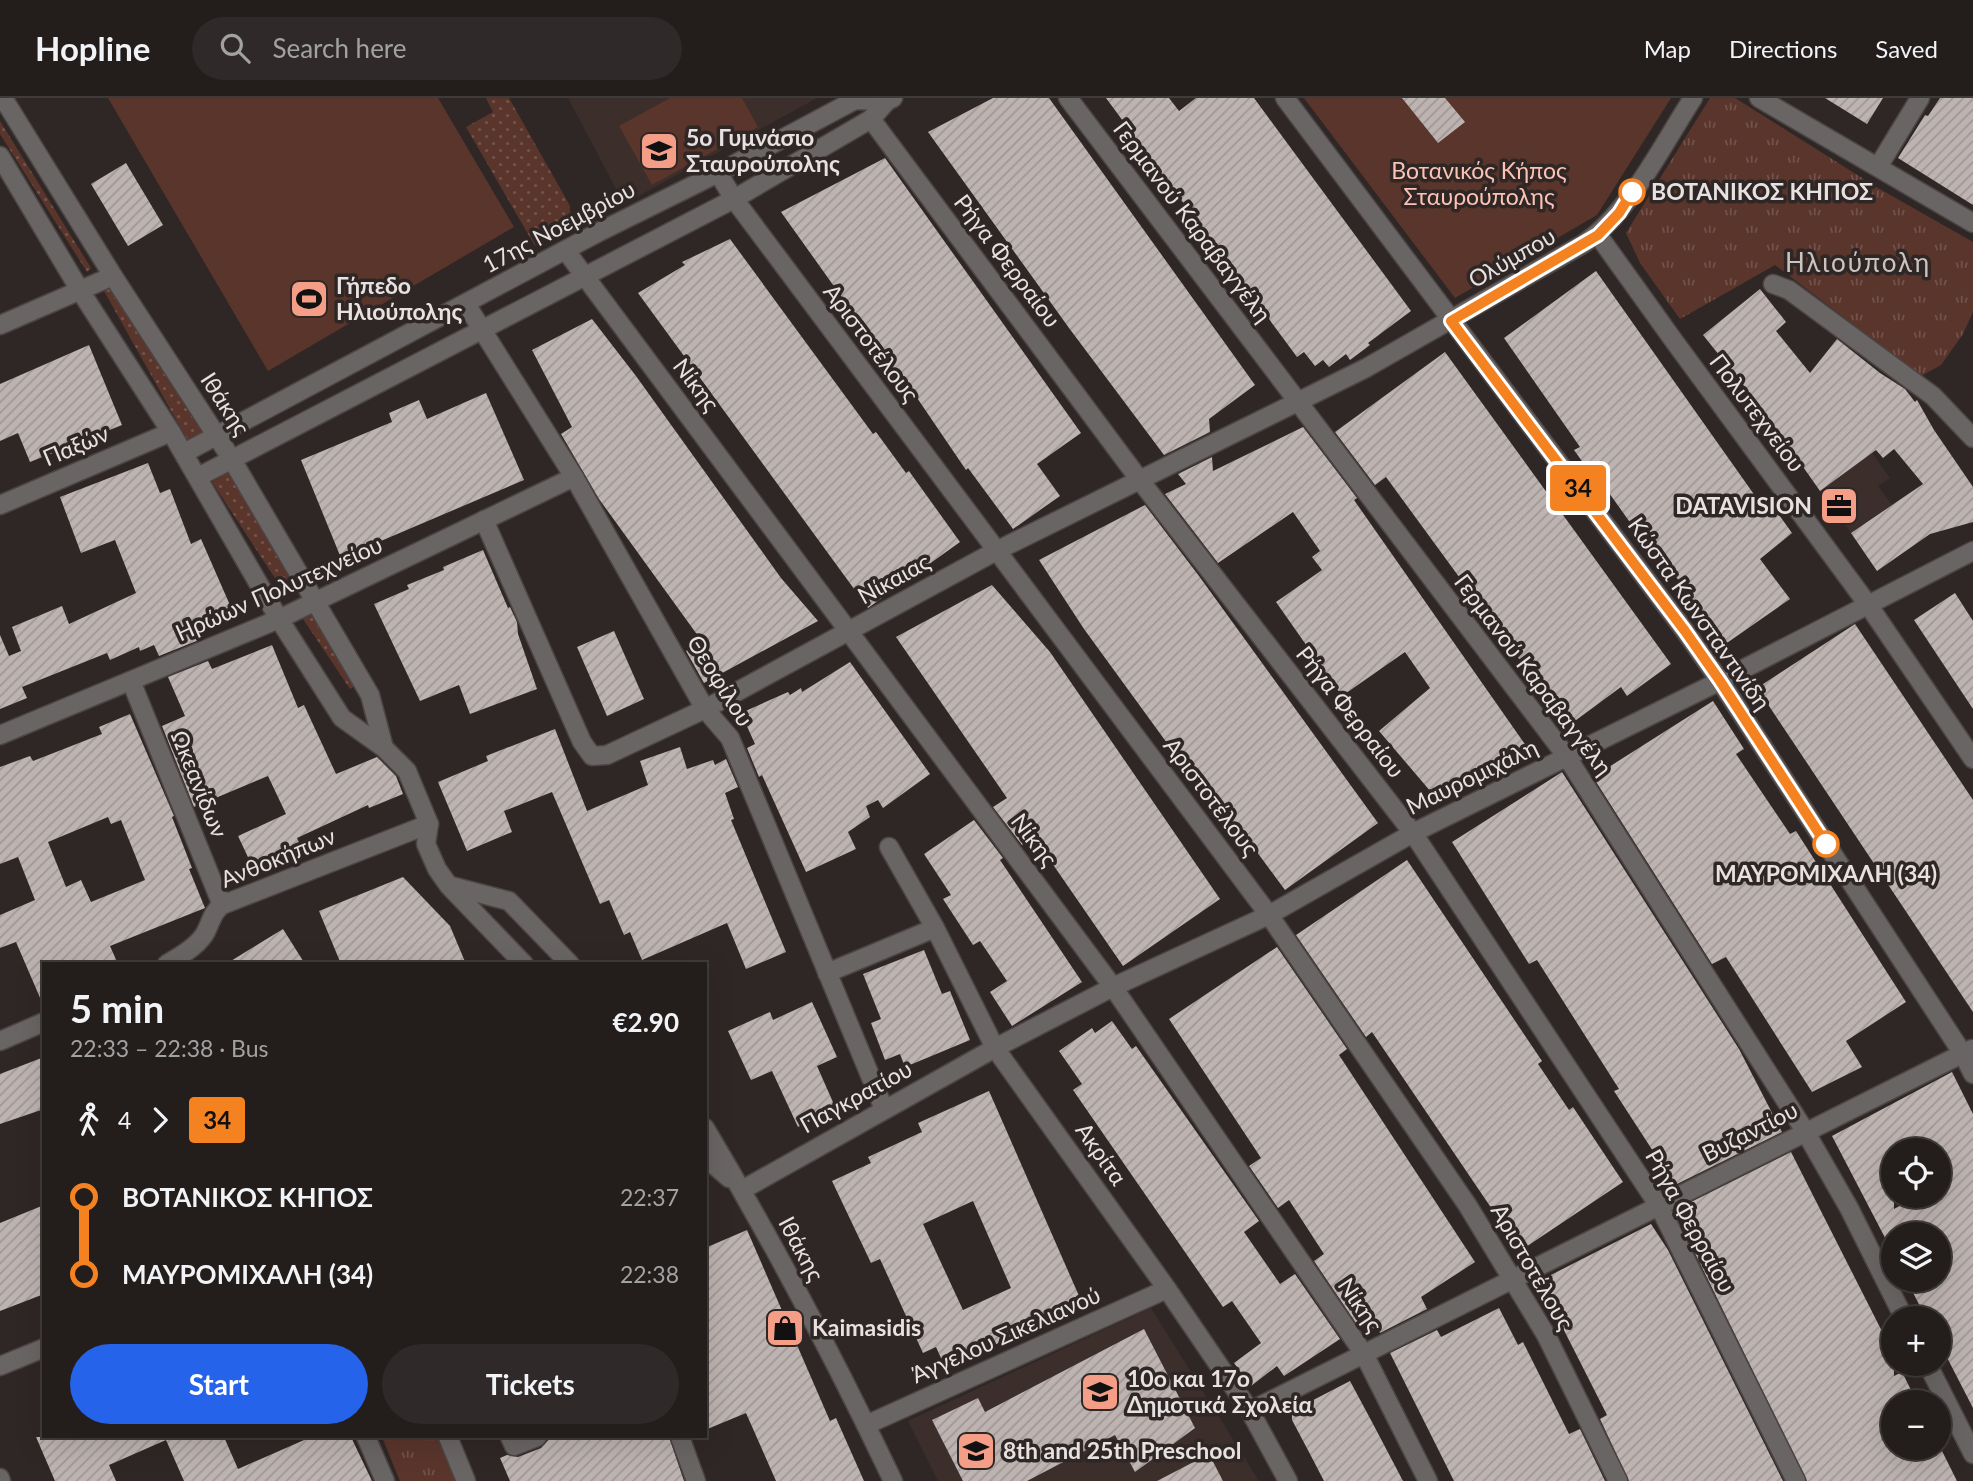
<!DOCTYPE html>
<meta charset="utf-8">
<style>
body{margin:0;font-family:Lato,sans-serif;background:#2f2a29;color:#f1f3f6;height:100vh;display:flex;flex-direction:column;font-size:26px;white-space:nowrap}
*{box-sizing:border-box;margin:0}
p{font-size:23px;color:#a3a2a3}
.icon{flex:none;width:38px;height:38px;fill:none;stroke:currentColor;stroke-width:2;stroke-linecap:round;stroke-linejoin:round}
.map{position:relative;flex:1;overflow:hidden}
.details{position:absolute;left:42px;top:864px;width:665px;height:476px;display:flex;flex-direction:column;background:#231d1c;border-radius:0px;box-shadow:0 7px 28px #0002,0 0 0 2px #403b3b}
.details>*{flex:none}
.badge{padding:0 14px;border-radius:5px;font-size:24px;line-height:46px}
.controls{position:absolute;left:1881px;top:1040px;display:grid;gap:14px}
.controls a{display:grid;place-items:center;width:70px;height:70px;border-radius:50%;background:#231d1c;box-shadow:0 7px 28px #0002,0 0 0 2px #403b3b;font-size:35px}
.map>.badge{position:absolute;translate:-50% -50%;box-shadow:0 0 0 4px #fff}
.legs{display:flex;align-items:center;gap:10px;height:77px;padding:0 28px;font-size:23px}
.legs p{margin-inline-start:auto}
.summary{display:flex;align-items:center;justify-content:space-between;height:119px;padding:0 28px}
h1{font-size:38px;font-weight:700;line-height:52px}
.cta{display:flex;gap:14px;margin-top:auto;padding:14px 28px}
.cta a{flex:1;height:80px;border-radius:42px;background:#2563eb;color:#fff;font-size:28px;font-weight:700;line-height:80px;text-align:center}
.cta a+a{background:#2f2a29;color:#f1f3f6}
ul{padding:0 28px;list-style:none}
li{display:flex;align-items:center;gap:24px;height:77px;font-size:26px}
li i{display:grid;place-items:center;width:10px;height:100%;margin:0 9px;background:currentColor}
li i::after{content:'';width:18px;height:18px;margin:-9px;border:5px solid;border-radius:50%;background:#231d1c}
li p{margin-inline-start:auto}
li:first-child i{background:linear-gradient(#0000 50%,currentColor 0)}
li:last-child i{background:linear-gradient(currentColor 50%,#0000 0)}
header{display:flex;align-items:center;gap:42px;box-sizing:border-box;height:98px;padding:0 35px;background:#231d1c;border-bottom:2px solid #403b3b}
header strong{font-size:33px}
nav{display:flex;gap:38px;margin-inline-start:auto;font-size:24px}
.search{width:490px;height:63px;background:#2f2a29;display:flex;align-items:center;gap:18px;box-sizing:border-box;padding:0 24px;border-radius:38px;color:#a3a2a3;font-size:26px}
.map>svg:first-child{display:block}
.built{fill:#3c2e2a}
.grass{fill:url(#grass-dots)}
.park{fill:url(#park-tufts)}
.garden{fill:#5a352c}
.building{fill:url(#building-hatch);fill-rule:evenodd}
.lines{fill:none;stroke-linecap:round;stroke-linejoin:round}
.minor-casing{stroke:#4c4543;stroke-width:21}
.minor{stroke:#696564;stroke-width:18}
.line-1-casing{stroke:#fff;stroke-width:16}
.line-1{stroke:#f58220;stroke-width:10}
.stop-1-dot{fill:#fff;stroke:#f58220;stroke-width:3.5}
.labels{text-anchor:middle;stroke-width:7;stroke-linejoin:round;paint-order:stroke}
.poi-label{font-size:23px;font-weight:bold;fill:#e7e2e1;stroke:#2f2725;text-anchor:start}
.park-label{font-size:23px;fill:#fdc2b3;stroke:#2f2725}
.stop-label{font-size:23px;font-weight:bold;fill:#e7e2e1;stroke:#2f2725;text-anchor:start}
.street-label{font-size:23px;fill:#e7e2e1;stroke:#2f2725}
.quarter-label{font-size:26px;letter-spacing:2px;fill:#ccc2bf;stroke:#2f2725}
</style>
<header>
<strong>Hopline</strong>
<div class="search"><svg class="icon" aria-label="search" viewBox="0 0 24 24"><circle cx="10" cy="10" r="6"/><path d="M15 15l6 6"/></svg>Search here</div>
<nav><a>Map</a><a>Directions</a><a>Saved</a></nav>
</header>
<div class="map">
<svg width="1973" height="1383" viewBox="0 0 1973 1383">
<defs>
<pattern id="grass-dots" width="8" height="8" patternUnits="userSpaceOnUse" patternTransform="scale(1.75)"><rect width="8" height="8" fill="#5a352c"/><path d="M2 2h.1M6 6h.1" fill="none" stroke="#72524a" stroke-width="1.8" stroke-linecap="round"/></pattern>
<pattern id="park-tufts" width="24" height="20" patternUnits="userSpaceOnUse" patternTransform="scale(1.75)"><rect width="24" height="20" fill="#5a352c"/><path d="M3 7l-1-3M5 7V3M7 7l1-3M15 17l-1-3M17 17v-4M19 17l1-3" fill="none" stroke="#72524a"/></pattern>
<pattern id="building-hatch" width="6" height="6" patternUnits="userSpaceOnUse" patternTransform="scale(1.75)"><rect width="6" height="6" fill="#bdb3b1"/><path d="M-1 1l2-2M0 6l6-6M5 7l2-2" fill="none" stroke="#9f9796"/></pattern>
</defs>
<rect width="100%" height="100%" fill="#2f2725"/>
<g class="built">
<polygon points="568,0 817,0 624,106"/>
<polygon points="1872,355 1890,380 1878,388 1892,407 1851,435 1820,393"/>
<polygon points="1151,1210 1259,1383 938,1383 908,1323"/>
</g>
<g class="grass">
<polygon points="486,0 509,0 569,106 573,128 535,148 466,29 493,14"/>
<polygon points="0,23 91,170 87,174 0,36"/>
<polygon points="119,184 203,334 188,343 104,193"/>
<polygon points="229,374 299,485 284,494 212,384"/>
<polygon points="315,511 356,587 350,591 301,518"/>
</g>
<g class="park">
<polygon points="1710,0 1735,0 1878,90 1973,144 1973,214 1963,236 1941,267 1921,278 1775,167 1680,221 1640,165 1626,135"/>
<polygon points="382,1339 437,1339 456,1383 400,1383"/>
</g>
<g class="garden">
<polygon points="108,0 438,0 514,129 268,273"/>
<polygon points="670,0 742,0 758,29 652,87 619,28"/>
<polygon points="1304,0 1671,0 1597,117 1455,200"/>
</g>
<g class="building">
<polygon points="993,0 1049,0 1255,287 1209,321 1210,334 1164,357 1069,230 928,34"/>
<polygon points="1106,0 1169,0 1179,13 1196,0 1254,0 1411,213 1368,245 1370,247 1350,262 1346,256 1329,269 1323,262 1315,268 1304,254 1297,259"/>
<polygon points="1402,0 1445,0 1465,24 1438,45"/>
<polygon points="1825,0 1883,0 1867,26"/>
<polygon points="1940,0 1973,0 1973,107 1898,60 1925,17 1928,18"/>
<polygon points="885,60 1081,335 1037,366 1060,398 1013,431 968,370 966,372 911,291 908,292 781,114"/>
<polygon points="126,65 163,127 128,148 91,86"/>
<polygon points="730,141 873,336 876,334 906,375 909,373 960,444 868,510 638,195 685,167 682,164"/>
<polygon points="1596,173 1770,419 1777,414 1792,435 1760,461 1790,501 1724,547 1639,426 1634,430 1602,385 1599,387 1574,352 1580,349 1504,240"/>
<polygon points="1760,191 1786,224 1776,233 1810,275 1837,241 1880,275 1905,291 1915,304 1917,302 1934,332 1973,389 1973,424 1930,436 1877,473 1851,435 1923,386 1894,351 1883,360 1876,352 1820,393 1761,309 1703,237"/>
<polygon points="592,221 636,278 781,480 818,523 704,585 686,553 701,542 599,401 561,336 572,329 532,252"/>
<polygon points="89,247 122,327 30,364 18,335 0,343 0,286"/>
<polygon points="1445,254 1671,566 1627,598 1621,589 1568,628 1386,379 1375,387 1335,334"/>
<polygon points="486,295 524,382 341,460 301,362 392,324 389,315 419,302 427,321"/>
<polygon points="1303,329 1357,400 1354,402 1531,655 1437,701 1379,633 1430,590 1405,554 1342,598 1276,504 1322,472 1312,459 1320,453 1293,414 1218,465 1165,396 1186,386 1178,376 1212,359 1213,373"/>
<polygon points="148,365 160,395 170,391 191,446 201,441 233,514 194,530 199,542 159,558 154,547 140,553 139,549 110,562 107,555 22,589 27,600 0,611 0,537 9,558 21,553 12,529 62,508 69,526 136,495 115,442 81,455 60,399"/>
<polygon points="1145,407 1199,478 1378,725 1285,792 1254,750 1247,755 1084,531 1039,462"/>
<polygon points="483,452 508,510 510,509 517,524 518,536 537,591 470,616 459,587 420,603 374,506 409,491 407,487 444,472 443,469"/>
<polygon points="992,487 1050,554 1220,801 1123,868 1034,739 1022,747 993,709 1007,700 896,539"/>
<polygon points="1955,495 1973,523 1973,611 1914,522"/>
<polygon points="1855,526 1973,702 1973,914 1757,590"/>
<polygon points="614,533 644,601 607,618 577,549"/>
<polygon points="272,547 298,610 304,607 336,676 377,659 396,678 403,696 369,710 368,707 297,740 302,751 255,774 238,738 286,716 268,678 194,709 162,628 185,618 168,579 208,563 212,571"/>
<polygon points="850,564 930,676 883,710 878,702 866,708 870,719 848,734 856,751 806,774 762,677 759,679 747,650 755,646 741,615 788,594 790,597 801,590 802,594"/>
<polygon points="1713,603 1744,651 1736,656 1790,736 1796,733 1906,904 1846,943 1862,969 1812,994 1726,859 1712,866 1593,679"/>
<path d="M130 616 174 718 172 719 192 770 189 771 205 810 110 848 118 866H44V909L16 844 0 850V817L35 802 18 759 0 766V669L30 658 33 663 102 636 99 629ZM108 719 111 726 121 722 145 782 91 804 81 782 66 789 48 744Z"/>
<polygon points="555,631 587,713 648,687 640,663 680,649 687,671 713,662 715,667 726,661 738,689 725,695 734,721 731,722 786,854 746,871 727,825 642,862 630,834 624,837 609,802 600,806 552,694 504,713 512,734 467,753 438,684 488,663 486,658"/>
<polygon points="1562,674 1739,951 1782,1034 1675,1087 1614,993 1619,991 1537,862 1529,866 1452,744"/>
<polygon points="974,722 1003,760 1000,762 1082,884 1012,928 990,894 1007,883 980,843 973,847 943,801 951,797 924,756"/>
<polygon points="1407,762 1542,963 1538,966 1569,1012 1573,1009 1623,1084 1523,1151 1504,1113 1496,1117 1372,934 1366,939 1296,837"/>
<polygon points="403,779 450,828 466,866 341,866 319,813"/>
<polygon points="283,831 305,866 226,866"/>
<polygon points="1277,849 1347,951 1339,957 1475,1164 1421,1199 1427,1211 1380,1235 1377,1228 1373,1231 1367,1222 1358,1228 1314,1163 1324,1156 1289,1102 1278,1110 1249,1068 1261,1060 1169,921"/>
<polygon points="924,852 942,896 950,893 970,942 905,969 900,956 885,962 871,925 881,921 863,876"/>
<polygon points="812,904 837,959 817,968 836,1011 798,1029 772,973 751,982 728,933 770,914 773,922"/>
<polygon points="1112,923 1132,951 1136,948 1259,1123 1244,1134 1280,1186 1295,1176 1340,1241 1284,1278 1277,1268 1251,1288 1234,1265 1261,1245 1232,1203 1223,1209 1073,992 1082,986 1059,953 1092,930 1095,935"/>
<polygon points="44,959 44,1011 0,1026 0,976"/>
<path d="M1952 974 1973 1016V1310L1939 1244V1220H1926L1906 1181H1939V1136H1894V1157L1832 1038ZM1894 1052H1939V1097H1920L1894 1111Z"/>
<path d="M989 993 1083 1207 945 1269 936 1249 923 1255 880 1161 871 1165 832 1083 871 1065 868 1059 922 1034 918 1025ZM973 1103 1011 1190 963 1212 923 1126Z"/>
<polygon points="1791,1054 1894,1257 1894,1278 1902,1274 1917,1304 1894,1304 1894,1349 1940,1349 1957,1383 1807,1383 1690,1145 1703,1136 1685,1107"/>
<polygon points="44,1107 44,1196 0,1213 0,1125"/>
<polygon points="1651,1126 1668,1152 1783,1383 1629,1383 1600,1321 1607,1317 1539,1183"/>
<polygon points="747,1132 830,1323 836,1320 864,1383 776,1383 746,1315 705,1332 705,1150"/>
<polygon points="1499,1210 1518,1247 1523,1244 1569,1336 1580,1331 1605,1383 1454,1383 1390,1255 1437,1232 1441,1239"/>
<polygon points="1144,1231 1195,1330 1135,1374 1115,1337 1027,1383 963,1383 932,1322 978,1300 985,1314"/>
<polygon points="1350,1283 1372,1324 1403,1383 1324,1383 1310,1356 1292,1322 1292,1313"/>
<polygon points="36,1339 224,1339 238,1371 311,1339 351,1339 372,1383 184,1383 166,1342 109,1367 116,1383 55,1383"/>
<polygon points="551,1339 669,1339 684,1383 510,1383 500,1360 507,1357 518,1359 541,1350"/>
<polygon points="1209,1356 1223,1383 1157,1383"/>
</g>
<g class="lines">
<defs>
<g id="minor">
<polyline points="3,0 113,178 231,360 370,597 384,650"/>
<polyline points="1068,0 1567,659 1805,1033 1849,1110 1904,1220"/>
<polyline points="1285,0 1685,533 1720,583 1963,956 1973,976"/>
<polyline points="1759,0 1973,125"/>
<polyline points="871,21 1139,381 1413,735 1659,1108 1796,1383"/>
<polyline points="0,58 81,194 171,334 279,521 342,620 384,650 407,673 429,726 426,746 437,771 449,788 524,866"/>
<polyline points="1878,69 1920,0"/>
<polyline points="718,75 734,101 1269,817 1468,1108 1546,1237 1618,1383"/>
<polyline points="1598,137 1674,243 1869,508 1973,661"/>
<polyline points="566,153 1113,889 1364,1256 1428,1383"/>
<polyline points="1773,186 1789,192 1933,298 1973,340"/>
<polyline points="466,206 574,379 705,611 730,640 884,1011"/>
<polyline points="0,227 113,178"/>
<polyline points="184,355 599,134 718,75 855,2 887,3"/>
<polyline points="198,379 734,101 871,21 887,3 893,0"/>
<polyline points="0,407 171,334"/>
<path d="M484 422 582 644 592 658 607 657 705 611 996 453 1366 270 1583 146C1628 117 1663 46 1693 0"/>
<polyline points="131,583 222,807"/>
<polyline points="0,637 279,521 574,379"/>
<polyline points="889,749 935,830 995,950 1167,1191 1250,1313 1288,1383"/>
<polyline points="451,788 509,803 570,866"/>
<path d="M167 866C180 858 195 850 204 837 211 826 211 815 222 807L429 726"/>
<polyline points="827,875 935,830"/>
<polyline points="0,943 44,924"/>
<path d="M705 1030C773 1144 836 1263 893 1383"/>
<polyline points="705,1059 729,1080"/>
<polyline points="742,1092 995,950 1113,889 1269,817 1413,735 1720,583 1973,453"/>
<polyline points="1927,1265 1973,1356"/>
<polyline points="0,1268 44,1250"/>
<polyline points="1250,1313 1972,951"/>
<polyline points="866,1327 1167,1191"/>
<polyline points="366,1339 385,1383"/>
<polyline points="448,1339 466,1383"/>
<polyline points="510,1339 514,1348 537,1339"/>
<polyline points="680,1339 696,1383"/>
<polyline points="0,1380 1,1383"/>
</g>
</defs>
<use href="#minor" class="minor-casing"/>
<use href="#minor" class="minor"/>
</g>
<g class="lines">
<defs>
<polyline id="line-1" points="1632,94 1619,115 1598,137 1451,223 1685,533 1720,583 1826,746"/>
</defs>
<use href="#line-1" class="line-1-casing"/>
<use href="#line-1" class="line-1"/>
</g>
<defs>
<symbol id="school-square" viewBox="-11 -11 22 22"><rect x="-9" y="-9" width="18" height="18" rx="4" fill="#f49e88" stroke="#2f2725"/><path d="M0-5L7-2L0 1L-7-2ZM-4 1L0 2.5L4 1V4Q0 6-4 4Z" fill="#111"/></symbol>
<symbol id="stadium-square" viewBox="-11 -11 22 22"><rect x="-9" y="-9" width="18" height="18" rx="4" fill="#f49e88" stroke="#2f2725"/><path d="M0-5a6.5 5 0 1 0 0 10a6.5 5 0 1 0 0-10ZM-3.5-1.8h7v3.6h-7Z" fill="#111"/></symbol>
<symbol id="office-square" viewBox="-11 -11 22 22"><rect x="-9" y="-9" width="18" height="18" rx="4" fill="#f49e88" stroke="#2f2725"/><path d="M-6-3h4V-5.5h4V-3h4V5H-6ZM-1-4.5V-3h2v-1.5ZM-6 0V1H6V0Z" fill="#111"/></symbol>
<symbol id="shop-square" viewBox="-11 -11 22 22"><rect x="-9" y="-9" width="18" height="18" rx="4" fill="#f49e88" stroke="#2f2725"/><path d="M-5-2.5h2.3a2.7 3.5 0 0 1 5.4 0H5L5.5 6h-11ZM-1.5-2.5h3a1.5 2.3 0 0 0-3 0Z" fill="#111"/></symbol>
</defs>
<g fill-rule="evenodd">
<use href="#school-square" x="637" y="31" width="44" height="44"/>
<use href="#stadium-square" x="287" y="179" width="44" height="44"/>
<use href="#office-square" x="1817" y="386" width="44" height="44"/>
<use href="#shop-square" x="763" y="1208" width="44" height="44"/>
<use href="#school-square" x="1078" y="1272" width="44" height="44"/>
<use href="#school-square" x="954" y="1331" width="44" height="44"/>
</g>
<g class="stop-1-dot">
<circle cx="1632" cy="94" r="12"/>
<circle cx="1826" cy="746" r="12"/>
</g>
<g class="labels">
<g class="poi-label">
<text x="686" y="48">5ο Γυμνάσιο<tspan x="686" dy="26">Σταυρούπολης</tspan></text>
<text x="336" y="196">Γήπεδο<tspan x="336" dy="26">Ηλιούπολης</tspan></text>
<text x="1812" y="416" text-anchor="end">DATAVISION</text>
<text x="812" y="1238">Kaimasidis</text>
<text x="1127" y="1289">10ο και 17ο<tspan x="1127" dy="26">Δημοτικά Σχολεία</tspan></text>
<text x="1003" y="1361">8th and 25th Preschool</text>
</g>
<g class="park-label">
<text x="1479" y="81">Βοτανικός Κήπος<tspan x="1479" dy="26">Σταυρούπολης</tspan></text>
</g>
<g class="stop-label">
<text x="1651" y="102">ΒΟΤΑΝΙΚΟΣ ΚΗΠΟΣ</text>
<text x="1826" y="784" text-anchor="middle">ΜΑΥΡΟΜΙΧΑΛΗ (34)</text>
</g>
<g class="street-label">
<text transform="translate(1192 124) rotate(53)" y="8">Γερμανού Καραβαγγέλη</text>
<text transform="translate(559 129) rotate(-28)" y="8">17ης Νοεμβρίου</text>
<text transform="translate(1512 160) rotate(-30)" y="8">Ολύμπου</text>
<text transform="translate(1007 163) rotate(53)" y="8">Ρήγα Φερραίου</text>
<text transform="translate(871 245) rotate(53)" y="8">Αριστοτέλους</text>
<text transform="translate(696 287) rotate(53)" y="8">Νίκης</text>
<text transform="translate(225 306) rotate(57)" y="8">Ιθάκης</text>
<text transform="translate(1757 315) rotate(53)" y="8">Πολυτεχνείου</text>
<text transform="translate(76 348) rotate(-23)" y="8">Παξών</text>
<text transform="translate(894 481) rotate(-29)" y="8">Νίκαιας</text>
<text transform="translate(279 491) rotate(-24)" y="8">Ηρώων Πολυτεχνείου</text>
<text transform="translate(1699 516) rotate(55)" y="8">Κώστα Κωνσταντινίδη</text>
<text transform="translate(1533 577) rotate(53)" y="8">Γερμανού Καραβαγγέλη</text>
<text transform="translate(720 583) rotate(58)" y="8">Θεοφίλου</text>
<text transform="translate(1350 614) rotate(52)" y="8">Ρήγα Φερραίου</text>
<text transform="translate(1472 679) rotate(-26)" y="8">Μαυρομιχάλη</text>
<text transform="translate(199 686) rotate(68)" y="8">Ωκεανίδων</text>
<text transform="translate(1211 699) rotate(53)" y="8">Αριστοτέλους</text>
<text transform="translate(1034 742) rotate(53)" y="8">Νίκης</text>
<text transform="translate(278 760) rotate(-22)" y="8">Ανθοκήπων</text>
<text transform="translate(856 999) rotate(-29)" y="8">Παγκρατίου</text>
<text transform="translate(1750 1034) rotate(-27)" y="8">Βυζαντίου</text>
<text transform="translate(1101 1056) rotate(55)" y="8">Ακρίτα</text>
<text transform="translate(1690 1123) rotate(61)" y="8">Ρήγα Φερραίου</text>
<text transform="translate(801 1151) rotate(62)" y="8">Ιθάκης</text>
<text transform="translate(1532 1169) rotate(60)" y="8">Αριστοτέλους</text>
<text transform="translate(1360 1207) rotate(56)" y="8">Νίκης</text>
<text transform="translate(1006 1237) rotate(-24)" y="8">Άγγελου Σικελιανού</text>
</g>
<g class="quarter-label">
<text x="1858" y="174">Ηλιούπολη</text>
</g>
</g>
</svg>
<div class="controls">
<a><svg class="icon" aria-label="locate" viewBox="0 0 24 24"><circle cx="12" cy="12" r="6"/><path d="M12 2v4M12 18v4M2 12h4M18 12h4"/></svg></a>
<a><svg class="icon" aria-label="layers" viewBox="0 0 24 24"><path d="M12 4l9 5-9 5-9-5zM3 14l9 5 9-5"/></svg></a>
<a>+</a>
<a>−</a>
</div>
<b class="badge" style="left:1578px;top:390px;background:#f58220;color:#111">34</b>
<section class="details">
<div class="summary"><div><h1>5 min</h1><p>22:33 – 22:38 · Bus</p></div><b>€2.90</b></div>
<div class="legs"><svg class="icon" aria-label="walk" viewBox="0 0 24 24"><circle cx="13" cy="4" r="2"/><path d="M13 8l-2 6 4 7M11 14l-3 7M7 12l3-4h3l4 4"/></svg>4<svg class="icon" aria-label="forward" viewBox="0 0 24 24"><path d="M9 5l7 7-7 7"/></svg><b class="badge" style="background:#f58220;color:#111">34</b></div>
<ul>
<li><i style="color:#f58220"></i><b>ΒΟΤΑΝΙΚΟΣ ΚΗΠΟΣ</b><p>22:37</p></li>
<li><i style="color:#f58220"></i><b>ΜΑΥΡΟΜΙΧΑΛΗ (34)</b><p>22:38</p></li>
</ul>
<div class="cta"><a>Start</a><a>Tickets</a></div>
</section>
</div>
